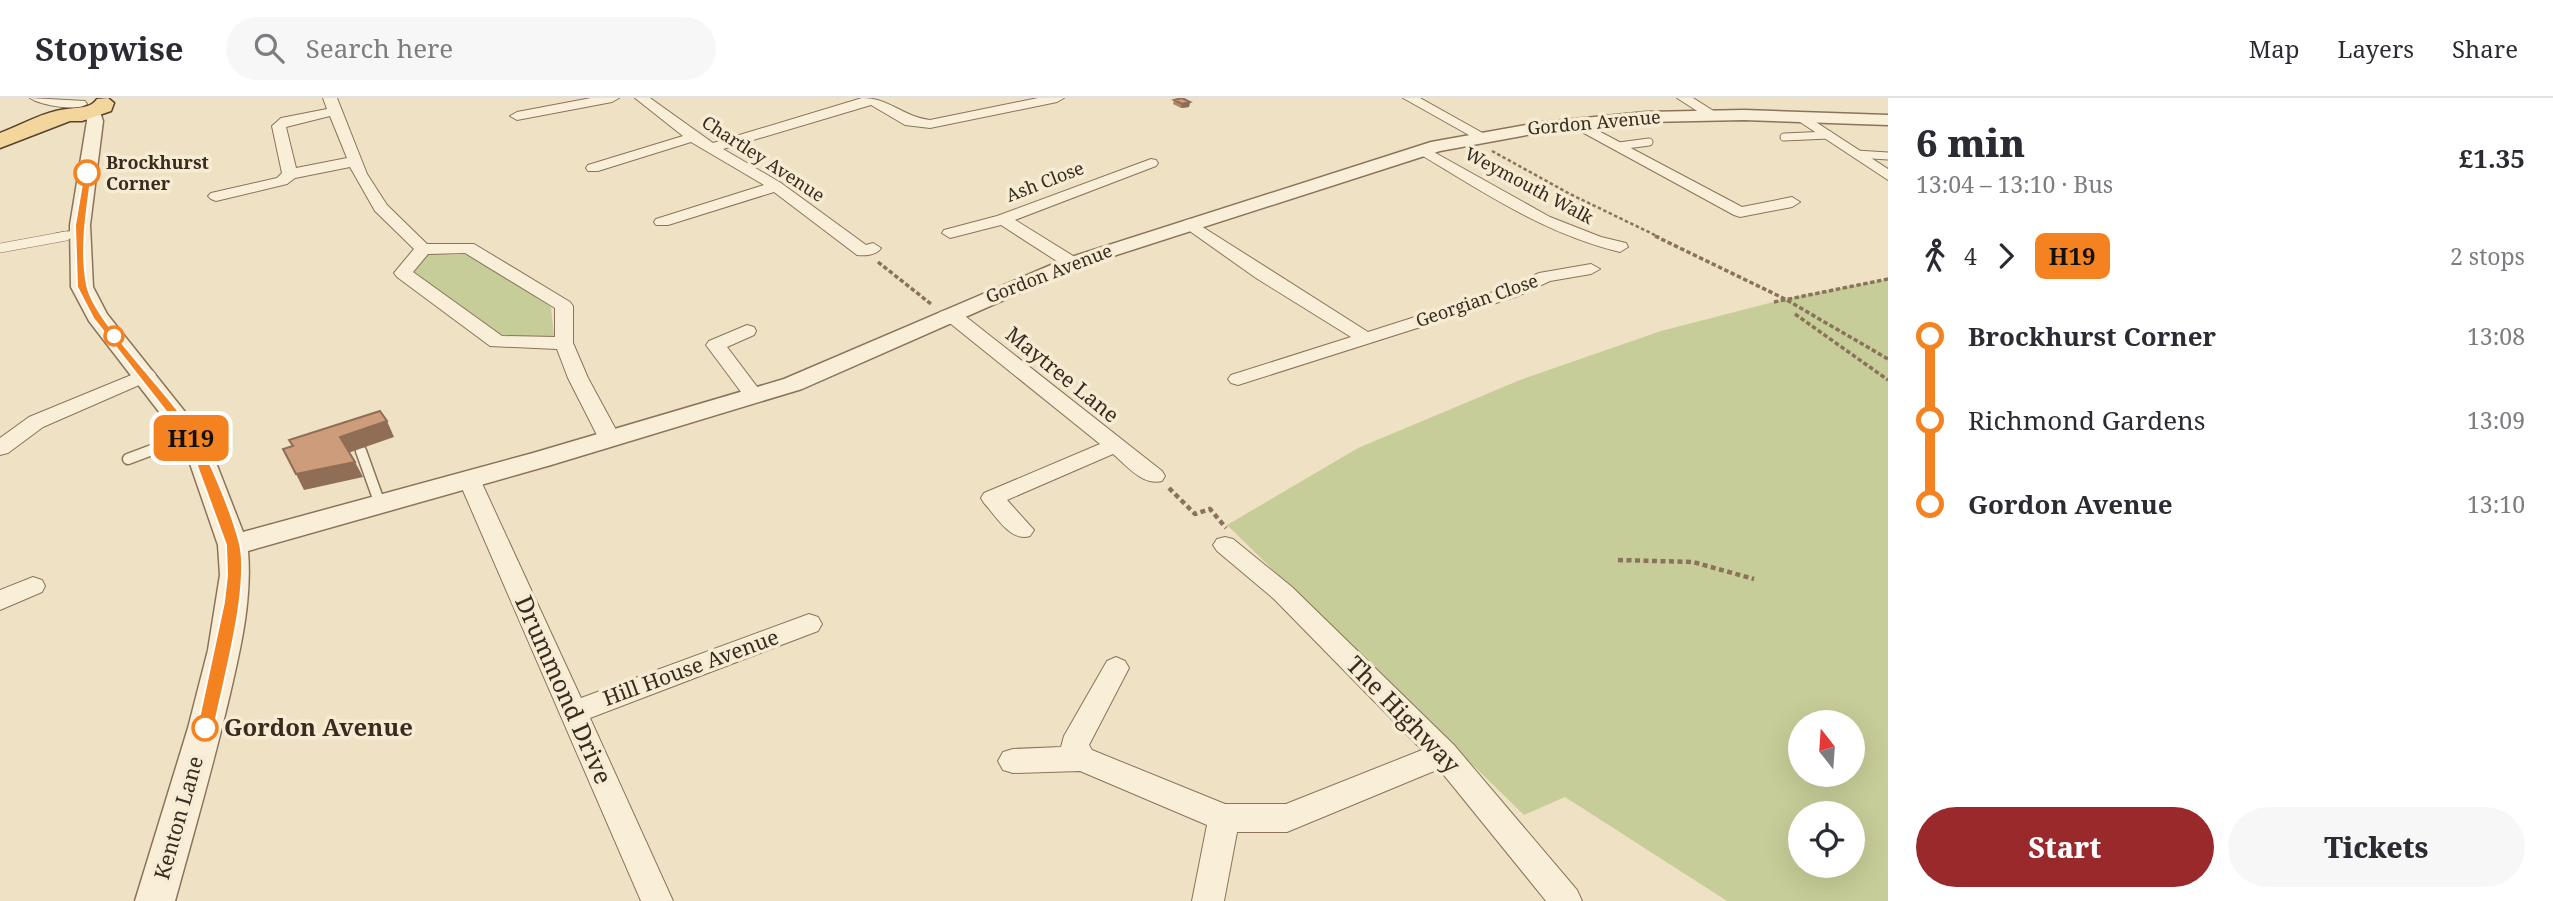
<!DOCTYPE html>
<meta charset="utf-8">
<style>
body{margin:0;font-family:"Noto Serif",serif;background:#f7f7f7;color:#2b2b33;height:100vh;display:flex;flex-direction:column;font-size:26px;white-space:nowrap}
*{box-sizing:border-box;margin:0}
p{font-size:23px;color:#7c7c81}
.icon{flex:none;width:38px;height:38px;fill:none;stroke:currentColor;stroke-width:2;stroke-linecap:round;stroke-linejoin:round}
.map{position:relative;flex:1;overflow:hidden}
.sheet{display:flex;flex-direction:column;background:#fff;width:665px}
.sheet>*{flex:none}
.badge{padding:0 14px;border-radius:10px;font-size:24px;line-height:46px}
.needle{width:46px;rotate:343deg}
.buttons{position:absolute;left:1788px;top:612px;display:grid;gap:14px}
.buttons a{display:grid;place-items:center;width:77px;height:77px;border-radius:50%;background:#fff;box-shadow:0 7px 28px #0002;font-size:35px}
.map>.badge{position:absolute;translate:-50% -50%;box-shadow:0 0 0 4px #fff}
.legs{display:flex;align-items:center;gap:10px;height:77px;padding:0 28px;font-size:23px}
.legs p{margin-inline-start:auto}
.summary{display:flex;align-items:center;justify-content:space-between;height:119px;padding:0 28px}
h1{font-size:38px;font-weight:800;line-height:52px}
.primary-button{display:flex;gap:14px;margin-top:auto;padding:14px 28px}
.primary-button a{flex:1;height:80px;border-radius:42px;background:#99292b;color:#fff;font-size:28px;font-weight:800;line-height:80px;text-align:center}
.primary-button a+a{background:#f7f7f7;color:#2b2b33}
ul{padding:0 28px;list-style:none}
li{display:flex;align-items:center;gap:24px;height:84px;font-size:26px}
li i{display:grid;place-items:center;width:10px;height:100%;margin:0 9px;background:currentColor}
li i::after{content:'';width:18px;height:18px;margin:-9px;border:5px solid;border-radius:50%;background:#fff}
li p{margin-inline-start:auto}
li:first-child i{background:linear-gradient(#0000 50%,currentColor 0)}
li:last-child i{background:linear-gradient(currentColor 50%,#0000 0)}
header{display:flex;align-items:center;gap:42px;box-sizing:border-box;height:98px;padding:0 35px;background:#fff;border-bottom:2px solid #e1e1e2}
header strong{font-size:33px}
nav{display:flex;gap:38px;margin-inline-start:auto;font-size:24px}
.search{width:490px;height:63px;background:#f7f7f7;display:flex;align-items:center;gap:18px;box-sizing:border-box;padding:0 24px;border-radius:38px;color:#7c7c81;font-size:26px}
main{display:flex;flex:1;min-height:0}
.map>svg:first-child{display:block}
.green{fill:#c7cd98;fill-rule:evenodd}
.lines{fill:none;stroke-linecap:round;stroke-linejoin:round}
.service-far2-casing{stroke:#8a735a;stroke-width:9}
.service-far1-casing{stroke:#8a735a;stroke-width:10}
.service-casing{stroke:#8a735a;stroke-width:13}
.minor-casing{stroke:#8a735a;stroke-width:2}
.tertiary-casing{stroke:#8a735a;stroke-width:3}
.primary-casing{stroke:#57412e;stroke-width:3}
.path-far2{stroke:#8a735a;stroke-width:2.5;stroke-dasharray:3.5 2.5;stroke-linecap:butt}
.path-far1{stroke:#8a735a;stroke-width:3.5;stroke-dasharray:4.5 2.5;stroke-linecap:butt}
.path{stroke:#8a735a;stroke-width:4.5;stroke-dasharray:5 3.5;stroke-linecap:butt}
.service-far2{stroke:#f9efd8;stroke-width:7}
.service-far1{stroke:#f9efd8;stroke-width:9}
.service{stroke:#f9efd8;stroke-width:10}
.minor{fill:#f9efd8;fill-rule:evenodd}
.tertiary{fill:#f9efd8;fill-rule:evenodd}
.primary{fill:#f2d69c;fill-rule:evenodd}
.wall{fill:#b08669}
.shaded-wall{fill:#906d55}
.building{fill:#cd9c7a;stroke:#906d55;stroke-width:2}
.line-1{fill:#f58220;stroke:#fff;stroke-width:2}
.stop-1-dot{fill:#fff;stroke:#f58220;stroke-width:3.5}
.labels{text-anchor:middle;stroke-width:7;stroke-linejoin:round;paint-order:stroke}
.far-street-label{font-size:18px;fill:#392b1e;stroke:#f6ecd4}
.far-stop-label{font-size:18px;font-weight:bold;fill:#392b1e;stroke:#f6ecd4;text-anchor:start}
.street-label{font-size:21px;fill:#392b1e;stroke:#f6ecd4}
.near-street-label{font-size:24px;fill:#392b1e;stroke:#f6ecd4}
.near-stop-label{font-size:24px;font-weight:bold;fill:#392b1e;stroke:#f6ecd4;text-anchor:start}
</style>
<header>
<strong>Stopwise</strong>
<div class="search"><svg class="icon" aria-label="search" viewBox="0 0 24 24"><circle cx="10" cy="10" r="6"/><path d="M15 15l6 6"/></svg>Search here</div>
<nav><a>Map</a><a>Layers</a><a>Share</a></nav>
</header>
<main>
<div class="map">
<svg width="1888" height="803" viewBox="0 0 1888 803">
<rect width="100%" height="100%" fill="#efe2c4"/>
<g class="green">
<polygon points="428,156 472,157 551,209 554,239 501,241 413,173"/>
<path d="M1888 181V803H1727L1565 699 1524 717 1227 427 1358 350 1520 282 1661 233 1785 201ZM1801 625H1853V677H1801ZM1801 716H1853V768H1801Z"/>
</g>
<g class="lines">
<defs>
<g id="service-far2">
<polyline points="1784,39 1829,37"/>
<polyline points="1619,48 1649,44"/>
<polyline points="1856,56 1888,58"/>
<polyline points="57,139 80,135"/>
</g>
<polyline id="service-far1" points="0,150 66,138"/>
<g id="service">
<polyline points="361,353 380,406"/>
<polyline points="128,361 189,338"/>
</g>
<g id="minor">
<path d="M30 0 85 3 87 6C77 14 40 7 30 0Z"/>
<path d="M323 0H337L367 76 387 107 427 146H474L570 204 573 208V245L588 280 621 341 618 346H602L599 341 568 280 557 251 490 248 397 179 394 175 414 151 375 113 350 69 295 80 287 86 216 103 211 101 208 98 211 95 277 80 282 75 272 28 281 20 327 11ZM330 18 347 60 296 70 286 29ZM465 155 555 210V239L502 238 413 174 428 156Z"/>
<polygon points="591,0 619,0 612,4 517,22 510,18 517,14"/>
<path d="M635 0H650L713 45 862 0C890 0 903 19 930 22L1038 0H1064L1057 4 930 30 905 27 871 7 723 51 781 85 866 147 873 145 881 150C877 157 865 158 857 157L774 94 668 127H656L654 124 656 121 764 87 691 44 598 73H588L586 70 588 67 683 38Z"/>
<polygon points="1403,0 1420,0 1488,38 1486,41 1476,41"/>
<polygon points="1677,0 1693,0 1720,17 1713,21 1708,20"/>
<polygon points="1802,15 1888,71 1888,82 1797,22 1795,19"/>
<polygon points="1576,21 1742,109 1792,99 1800,104 1792,109 1740,119 1734,117 1571,28 1571,22"/>
<path d="M1423 48 1550 119 1601 139 1626 145 1628 149 1620 154C1545 136 1483 94 1418 55L1416 52 1418 49Z"/>
<polygon points="1151,61 1156,62 1158,65 1156,68 1015,122 1078,161 1081,165 1078,169 1066,169 1001,127 950,140 942,135 944,132 997,118"/>
<polygon points="1190,121 1368,234 1506,190 1539,175 1591,166 1600,171 1591,176 1550,183 1518,198 1238,287 1231,285 1228,281 1231,277 1351,239 1256,180 1184,129 1182,126 1184,123"/>
<path d="M946 212 965 218 1162 373 1165 378 1162 383C1143 388 1127 368 1113 356L1007 402 1034 432 1030 438C1010 444 997 419 984 405L981 400 984 395 1100 346 951 226 940 222 937 218 940 214Z"/>
<polygon points="747,227 754,229 756,233 754,237 727,249 764,298 761,302 747,302 706,247 709,243"/>
<polygon points="146,271 153,273 156,277 153,281 43,329 8,355 0,357 0,340 29,319"/>
<polygon points="469,374 477,376 480,381 581,600 809,516 818,519 822,526 818,533 590,620 673,803 641,803 458,381 461,376"/>
<polygon points="1225,439 1233,441 1292,489 1454,647 1577,792 1582,803 1546,803 1439,671 1287,734 1237,734 1224,803 1192,803 1207,727 1080,673 1013,675 1003,672 998,663 1003,654 1013,651 1061,649 1064,638 1107,563 1116,559 1125,563 1129,570 1089,647 1092,652 1225,706 1286,706 1422,652 1274,501 1217,453 1213,447 1217,441"/>
<polygon points="33,479 42,482 45,488 42,494 0,512 0,492"/>
</g>
<path id="tertiary" d="M93 10 99 11 103 23 90 127 93 189 107 216 197 329 213 357 243 434 533 355 784 281 1065 161 1431 44 1543 24 1646 14 1744 12 1888 17V27L1744 22 1646 24 1543 34 1440 53 1079 169 802 291 551 367 248 453C252 501 241 549 230 596 214 665 194 734 175 803H135L188 630 208 552 220 477 218 447 187 357 173 332 89 223 71 189 70 127 87 23 85 15Z"/>
<path id="primary" d="M108 0 114 5 111 13 82 23H70L0 50V35C21 27 45 13 67 11 79 9 90 11 97 1Z"/>
</defs>
<use href="#service-far2" class="service-far2-casing"/>
<use href="#service-far1" class="service-far1-casing"/>
<use href="#service" class="service-casing"/>
<use href="#minor" class="minor-casing"/>
<use href="#tertiary" class="tertiary-casing"/>
<use href="#primary" class="primary-casing"/>
<polyline class="path-far2" points="1492,53 1570,96 1659,139"/>
<g class="path-far1">
<polyline points="1655,138 1785,201 1888,261"/>
<polyline points="878,164 931,206"/>
<polyline points="1774,204 1888,181"/>
<polyline points="1795,216 1888,282"/>
</g>
<g class="path">
<polyline points="1169,390 1195,416 1210,411 1226,430"/>
<polyline points="1618,462 1693,464 1754,481"/>
</g>
<use href="#service-far2" class="service-far2"/>
<use href="#service-far1" class="service-far1"/>
<use href="#service" class="service"/>
<use href="#minor" class="minor"/>
<use href="#tertiary" class="tertiary"/>
<use href="#primary" class="primary"/>
</g>
<polygon class="wall" points="1174,2 1190,4 1189,9 1181,10 1173,6"/>
<g class="shaded-wall">
<polygon points="1190,4 1189,9 1181,10 1182,6"/>
<polygon points="387,323 394,339 348,355 340,339"/>
<polygon points="355,364 363,379 304,392 296,376"/>
</g>
<g class="building">
<polygon points="1182,0 1190,4 1182,6 1174,2"/>
<polygon points="380,313 387,323 340,339 355,364 296,376 283,351 293,348 289,342"/>
</g>
<path class="line-1" d="M84 74 92 75C87 112 80 150 87 187 94 223 168 294 190 329 208 356 232 414 240 446 250 489 223 585 214 630L211 635H199L197 630 224 504 227 477 226 447 193 357 179 330 93 220 77 189 75 127Z"/>
<g class="stop-1-dot">
<circle cx="87" cy="75" r="12"/>
<circle cx="114" cy="238" r="9"/>
<circle cx="205" cy="630" r="12"/>
</g>
<g class="labels">
<g class="far-street-label">
<text transform="translate(1594 25) rotate(-5)" y="6">Gordon Avenue</text>
<text transform="translate(763 61) rotate(33)" y="6">Chartley Avenue</text>
<text transform="translate(1045 84) rotate(-21)" y="6">Ash Close</text>
<text transform="translate(1529 88) rotate(28)" y="6">Weymouth Walk</text>
<text transform="translate(1049 176) rotate(-21)" y="6">Gordon Avenue</text>
<text transform="translate(1477 203) rotate(-19)" y="6">Georgian Close</text>
</g>
<g class="far-stop-label">
<text x="106" y="71">Brockhurst<tspan x="106" dy="21">Corner</tspan></text>
</g>
<g class="street-label">
<text transform="translate(1062 277) rotate(39)" y="7">Maytree Lane</text>
<text transform="translate(691 570) rotate(-20)" y="7">Hill House Avenue</text>
<text transform="translate(179 720) rotate(-74)" y="7">Kenton Lane</text>
</g>
<g class="near-street-label">
<text transform="translate(563 592) rotate(66)" y="8">Drummond Drive</text>
<text transform="translate(1403 617) rotate(46)" y="8">The Highway</text>
</g>
<g class="near-stop-label">
<text x="224" y="638">Gordon Avenue</text>
</g>
</g>
</svg>
<div class="buttons">
<a><svg class="needle" viewBox="-14 -14 28 28"><path d="M0-13l5 13h-10z" fill="#e53935"/><path d="M0 13l5-13h-10z" fill="#7c7c81"/></svg></a>
<a><svg class="icon" aria-label="locate" viewBox="0 0 24 24"><circle cx="12" cy="12" r="6"/><path d="M12 2v4M12 18v4M2 12h4M18 12h4"/></svg></a>
</div>
<b class="badge" style="left:191px;top:340px;background:#f58220;color:#111">H19</b>
</div>
<section class="sheet">
<div class="summary"><div><h1>6 min</h1><p>13:04 – 13:10 · Bus</p></div><b>£1.35</b></div>
<div class="legs"><svg class="icon" aria-label="walk" viewBox="0 0 24 24"><circle cx="13" cy="4" r="2"/><path d="M13 8l-2 6 4 7M11 14l-3 7M7 12l3-4h3l4 4"/></svg>4<svg class="icon" aria-label="forward" viewBox="0 0 24 24"><path d="M9 5l7 7-7 7"/></svg><b class="badge" style="background:#f58220;color:#111">H19</b><p>2 stops</p></div>
<ul>
<li><i style="color:#f58220"></i><b>Brockhurst Corner</b><p>13:08</p></li>
<li><i style="color:#f58220"></i><span>Richmond Gardens</span><p>13:09</p></li>
<li><i style="color:#f58220"></i><b>Gordon Avenue</b><p>13:10</p></li>
</ul>
<div class="primary-button"><a>Start</a><a>Tickets</a></div>
</section>
</main>
